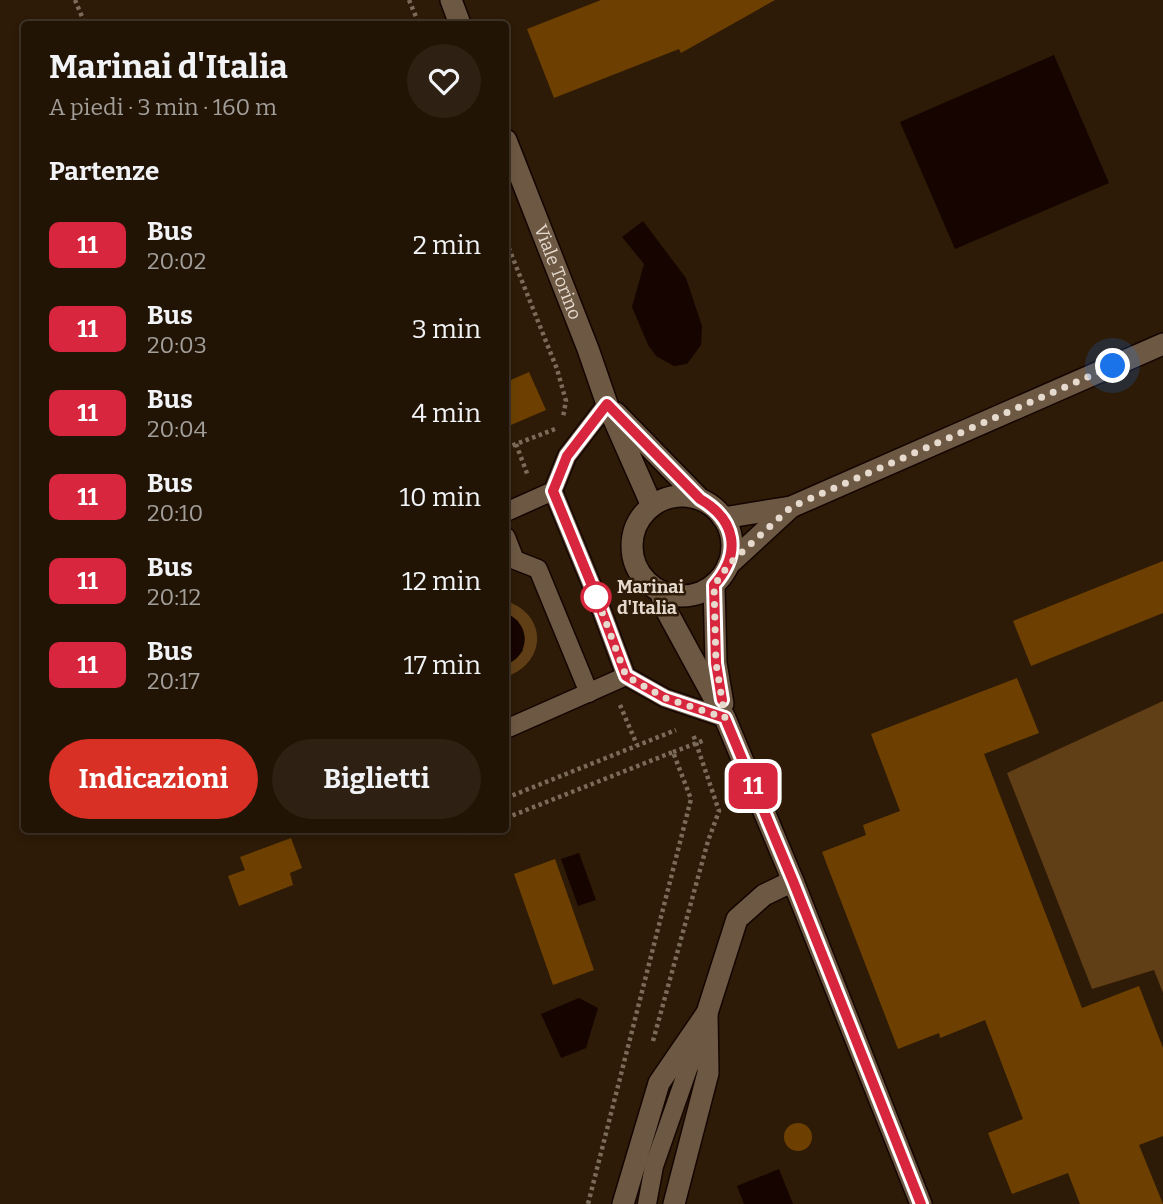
<!DOCTYPE html>
<html lang="it">
<meta charset="utf-8">
<style>
body{margin:0;font-family:Bitter,serif;background:#2e2113;color:#f1f3f6;height:100vh;display:flex;flex-direction:column;font-size:26px;white-space:nowrap}
*{box-sizing:border-box;margin:0}
p{font-size:23px;color:#a29e9a}
.icon{flex:none;width:38px;height:38px;fill:none;stroke:currentColor;stroke-width:2;stroke-linecap:round;stroke-linejoin:round}
.map{position:relative;flex:1;overflow:hidden}
.side{position:absolute;left:21px;top:21px;width:488px;height:812px;display:flex;flex-direction:column;background:#221405;border-radius:7px;box-shadow:0 4px 10px #0003,0 0 0 2px #3f3327}
.side>*{flex:none}
.badge{padding:0 14px;border-radius:10px;font-size:24px;line-height:46px}
.you{position:absolute;width:35px;height:35px;margin:-18px;border:5px solid #fff;border-radius:50%;background:#1a73e8;box-shadow:0 0 0 10px #1a73e833}
.map>.badge{position:absolute;translate:-50% -50%;box-shadow:0 0 0 4px #fff}
h2{padding:0 28px;font-size:26px;line-height:63px}
.round{display:grid;place-items:center;flex:none;width:74px;height:74px;border-radius:37px;background:#2e2113}
.overview{display:flex;align-items:center;justify-content:space-between;height:119px;padding:0 28px}
h1{font-size:33px;font-weight:700;line-height:52px}
.action{display:flex;gap:14px;margin-top:auto;padding:14px 28px}
.action a{flex:1;height:80px;border-radius:42px;background:#d93025;color:#fff;font-size:28px;font-weight:700;line-height:80px;text-align:center}
.action a+a{background:#2e2113;color:#f1f3f6}
ul{padding:0;list-style:none}
li{display:flex;align-items:center;gap:21px;height:84px;padding:0 28px}
li div{flex:1}
li b{display:block;font-size:26px}
li em{font-style:normal}
li .badge{min-width:77px;font-weight:700;text-align:center}
.map>svg:first-child{display:block}
.green{fill:#603e16}
.water{fill:#150400}
.building{fill:#6d4001}
.lines{fill:none;stroke-linecap:round;stroke-linejoin:round}
.lane-casing{stroke:#140500;stroke-width:21}
.street-casing{stroke:#140500;stroke-width:24}
.secondary-casing{stroke:#140500;stroke-width:24}
.path{stroke:#7a6b5a;stroke-width:4.5;stroke-dasharray:3.5 3.5;stroke-linecap:butt}
.lane{stroke:#6d5843;stroke-width:18}
.street{stroke:#6d5843;stroke-width:21}
.secondary{stroke:#6d5843;stroke-width:21}
.line-casing{stroke:#fff;stroke-width:16}
.line{stroke:#d7263d;stroke-width:10}
.walk{stroke:#e6dace;stroke-width:7;stroke-dasharray:0 12.6}
.stop-dot{fill:#fff;stroke:#d7263d;stroke-width:3.5}
.labels{text-anchor:middle;stroke-width:5;stroke-linejoin:round;paint-order:stroke}
.street-label{font-size:18px;fill:#e6dace;stroke:#2d1b07}
.stop-label{font-size:18px;font-weight:bold;fill:#e6dace;stroke:#2d1b07;text-anchor:start}
</style>
<div class="map">
<svg width="1163" height="1204" viewBox="0 0 1163 1204">
<rect width="100%" height="100%" fill="#2d1b07"/>
<g class="green">
<path d="M506 601C548 614 547 663 506 677V665L516 659 523 651 518 621 506 613Z"/>
<polygon points="1163,701 1163,993 1154,970 1092,989 1007,773"/>
</g>
<g class="water">
<polygon points="1054,55 1109,183 955,249 900,122"/>
<polygon points="643,221 686,278 702,326 701,345 687,364 674,366 656,356 648,345 632,307 644,264 622,237"/>
<path d="M506 613C531 624 531 654 506 665V647L509 638 506 631Z"/>
<polygon points="579,853 596,900 578,906 561,859"/>
<polygon points="579,998 598,1008 586,1048 561,1058 541,1014"/>
<polygon points="779,1169 793,1204 744,1204 737,1186"/>
</g>
<g class="building">
<polygon points="601,0 775,0 681,53 679,49 554,98 527,29"/>
<polygon points="529,372 546,410 506,427 506,382"/>
<polygon points="1163,561 1163,613 1031,666 1013,621"/>
<polygon points="1017,678 1039,733 984,754 1082,1008 1139,986 1163,1048 1163,1136 1139,1145 1163,1204 1080,1204 1068,1173 1012,1194 988,1133 1023,1119 985,1020 940,1038 939,1033 898,1049 822,852 866,835 863,825 900,811 871,734"/>
<polygon points="291,838 302,868 290,873 293,885 239,906 228,876 245,870 240,857"/>
<polygon points="555,859 594,970 553,985 514,874"/>
<circle cx="798" cy="1137" r="14"/>
</g>
<g class="lines">
<defs>
<g id="lane">
<polyline points="607,404 567,456 553,491 595,593 626,676 665,698 725,718"/>
<polyline points="506,512 553,491"/>
<polyline points="506,537 515,560 538,569 589,693"/>
<polyline points="506,729 626,676"/>
<polyline points="647,1204 654,1166 702,1029"/>
</g>
<g id="street">
<polyline points="623,1204 659,1083 707,1013 737,919 764,895 793,881"/>
<polyline points="674,1204 708,1073 707,1013"/>
</g>
<g id="secondary">
<polyline points="451,0 460,24"/>
<path id="s1" d="M506 140 588 349 607 404 652 506"/>
<polyline points="616,413 700,499"/>
<circle cx="682" cy="546" r="50"/>
<polyline points="723,518 791,507 1163,344"/>
<polyline points="728,565 791,507"/>
<polyline points="714,585 716,663 723,704"/>
<polyline points="661,592 664,606 725,718 793,881 921,1204"/>
</g>
</defs>
<use href="#lane" class="lane-casing"/>
<use href="#street" class="street-casing"/>
<use href="#secondary" class="secondary-casing"/>
<g class="path">
<polyline points="75,0 85,24"/>
<polyline points="409,0 419,24"/>
<polyline points="506,241 557,369 566,401 563,417"/>
<polyline points="516,444 528,476"/>
<polyline points="506,448 555,429"/>
<polyline points="620,705 637,745"/>
<polyline points="673,752 705,740"/>
<polyline points="506,798 676,730"/>
<polyline points="506,818 673,752 691,799 588,1204"/>
<polyline points="465,830 467,834 478,830"/>
<polyline points="653,1041 708,841 719,811 693,734"/>
</g>
<use href="#lane" class="lane"/>
<use href="#street" class="street"/>
<use href="#secondary" class="secondary"/>
</g>
<g class="lines">
<defs>
<path id="line" d="M722 700 716 663 714 585C742 553 736 520 700 499L607 404 567 456 553 491 595 593 626 676 665 698 725 718 793 881 921 1204"/>
</defs>
<use href="#line" class="line-casing"/>
<use href="#line" class="line"/>
<polyline class="walk" points="596,597 595,593 626,676 665,698 725,718 716,663 714,585 722,575 728,565 791,507 1113,366"/>
</g>
<circle class="stop-dot" cx="596" cy="597" r="14"/>
<g class="labels">
<g class="street-label">
<text dy="6" stroke="none"><textPath href="#s1" startOffset="142">Viale Torino</textPath></text>
</g>
<g class="stop-label">
<text x="617" y="593">Marinai<tspan x="617" dy="21">d'Italia</tspan></text>
</g>
</g>
</svg>
<div class="you" style="left:1113px;top:366px"></div>
<b class="badge" style="left:753px;top:786px;background:#d7263d;color:#fff">11</b>
<section class="side">
<div class="overview"><div><h1>Marinai d'Italia</h1><p>A piedi · 3 min · 160 m</p></div><a class="round"><svg class="icon" aria-label="heart" viewBox="0 0 24 24"><path d="M12 20l-8-8c-3-5 5-10 8-4 3-6 11-1 8 4z"/></svg></a></div>
<h2>Partenze</h2>
<ul>
<li><span class="badge" style="background:#d7263d;color:#fff">11</span><div><b>Bus</b><p>20:02</p></div><em>2 min</em></li>
<li><span class="badge" style="background:#d7263d;color:#fff">11</span><div><b>Bus</b><p>20:03</p></div><em>3 min</em></li>
<li><span class="badge" style="background:#d7263d;color:#fff">11</span><div><b>Bus</b><p>20:04</p></div><em>4 min</em></li>
<li><span class="badge" style="background:#d7263d;color:#fff">11</span><div><b>Bus</b><p>20:10</p></div><em>10 min</em></li>
<li><span class="badge" style="background:#d7263d;color:#fff">11</span><div><b>Bus</b><p>20:12</p></div><em>12 min</em></li>
<li><span class="badge" style="background:#d7263d;color:#fff">11</span><div><b>Bus</b><p>20:17</p></div><em>17 min</em></li>
</ul>
<div class="action"><a>Indicazioni</a><a>Biglietti</a></div>
</section>
</div>
